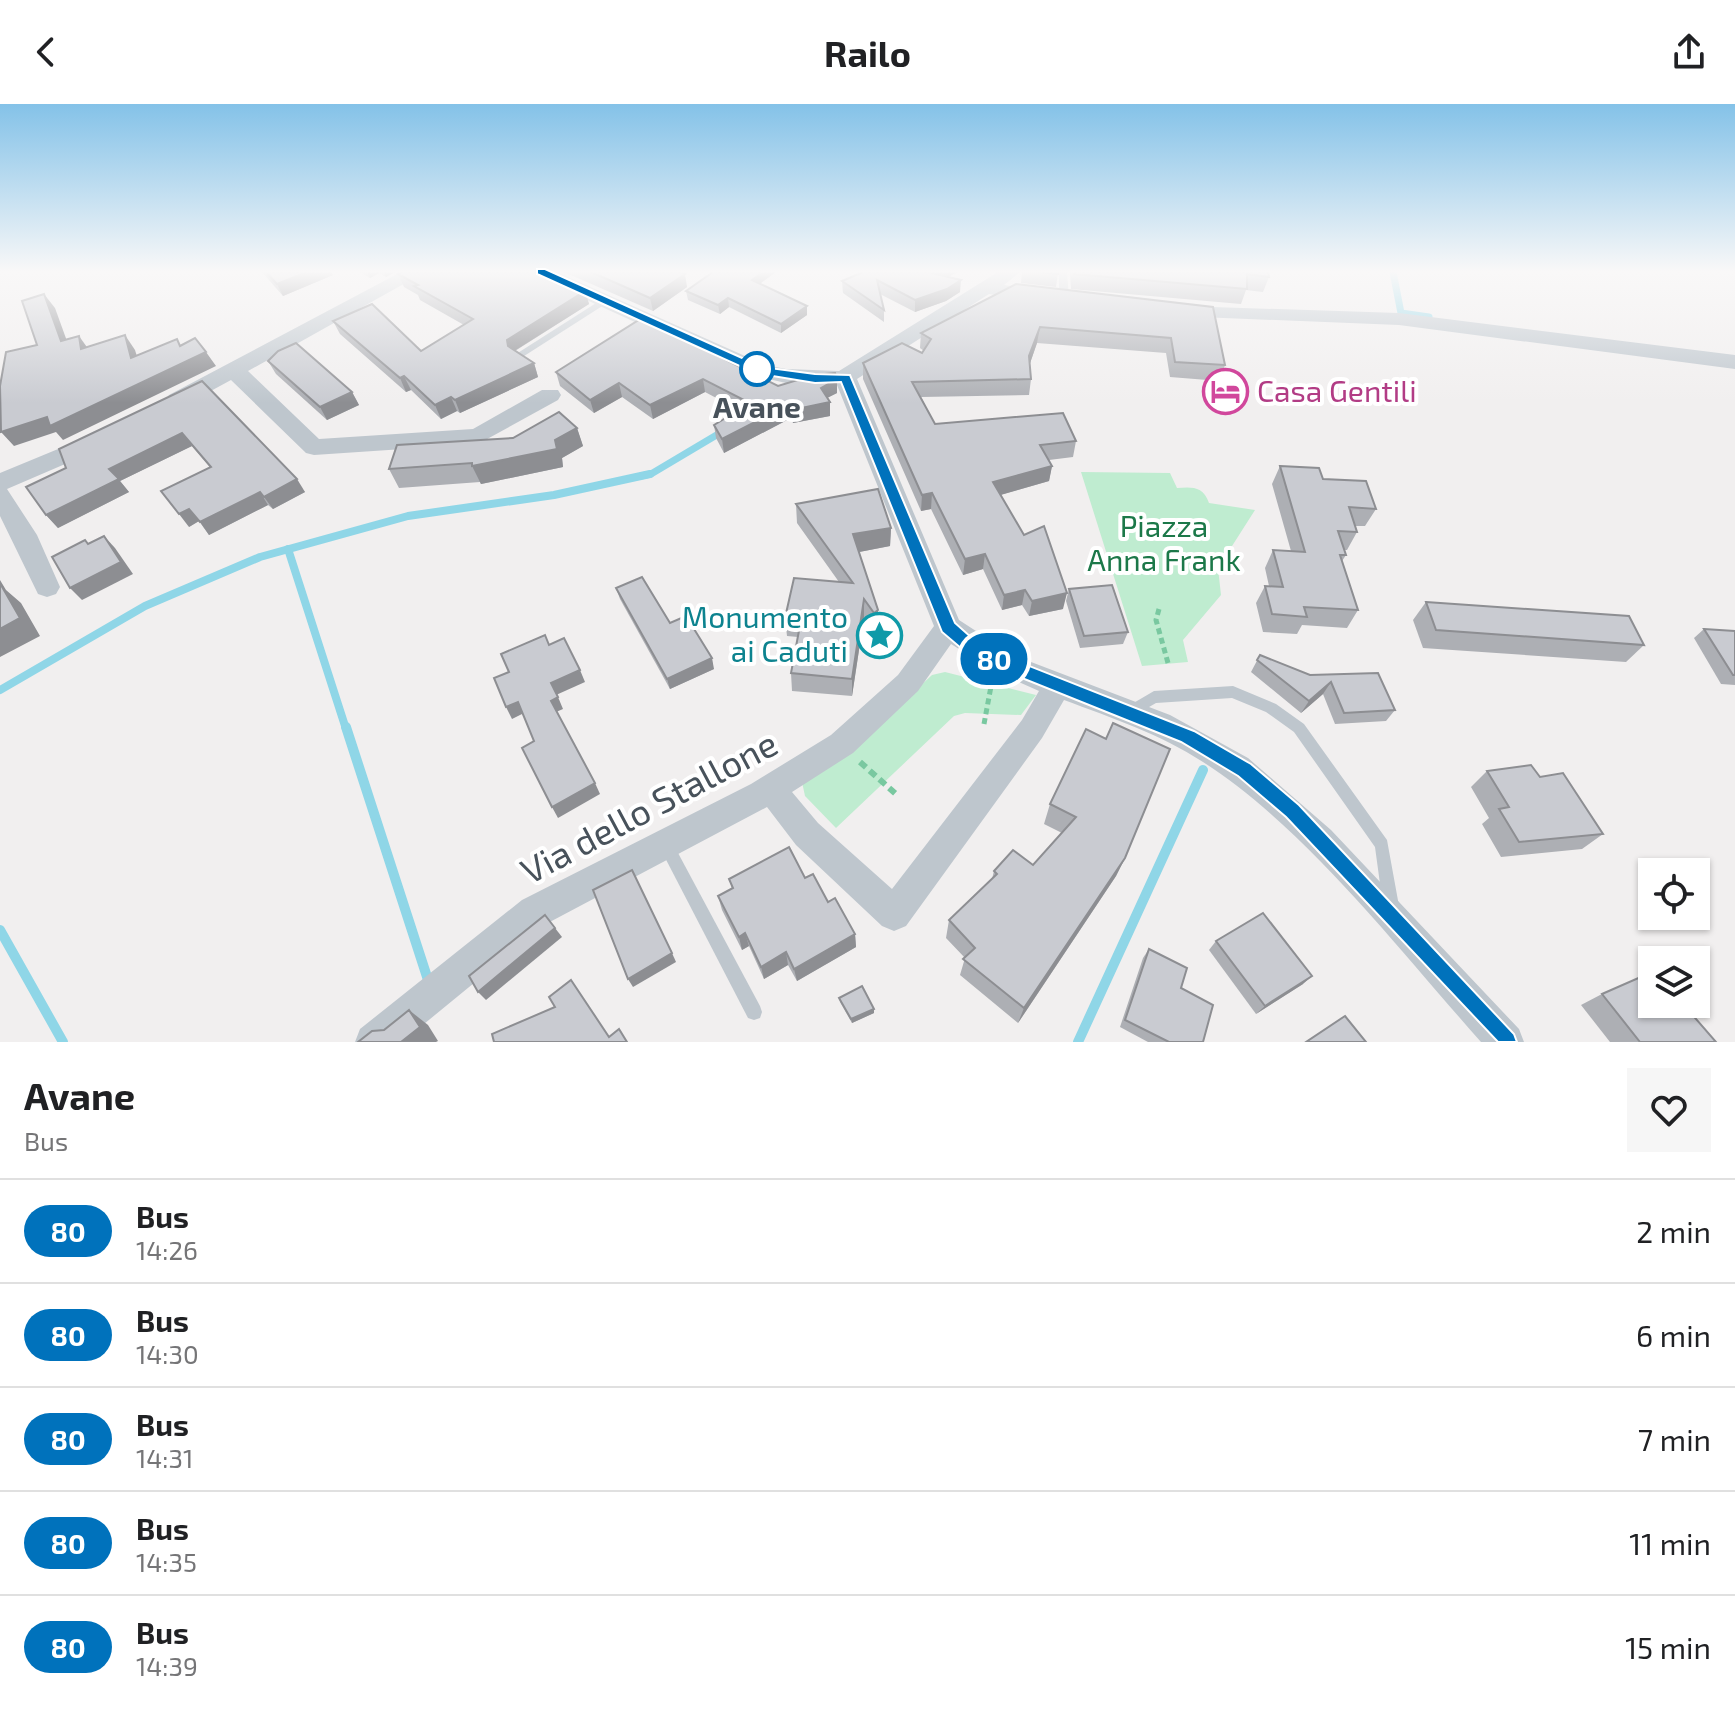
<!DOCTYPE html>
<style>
body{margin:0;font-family:"Exo 2",sans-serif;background:#f6f6f6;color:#202124;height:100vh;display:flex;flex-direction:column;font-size:30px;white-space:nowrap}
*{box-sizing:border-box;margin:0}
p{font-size:26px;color:#757577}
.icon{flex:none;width:44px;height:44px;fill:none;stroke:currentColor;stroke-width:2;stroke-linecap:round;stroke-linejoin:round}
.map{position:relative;height:938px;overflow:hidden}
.panel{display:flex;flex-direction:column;background:#fff;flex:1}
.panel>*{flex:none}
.badge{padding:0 16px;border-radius:26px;font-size:28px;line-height:52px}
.fabs{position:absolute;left:1638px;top:754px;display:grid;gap:16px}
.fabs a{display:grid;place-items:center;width:72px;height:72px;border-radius:0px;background:#fff;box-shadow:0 2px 6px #0004;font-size:40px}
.map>.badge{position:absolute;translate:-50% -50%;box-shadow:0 0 0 4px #fff}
.round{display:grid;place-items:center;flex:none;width:84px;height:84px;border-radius:0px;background:#f6f6f6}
.overview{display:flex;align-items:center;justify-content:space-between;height:136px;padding:0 24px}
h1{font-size:38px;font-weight:700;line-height:60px}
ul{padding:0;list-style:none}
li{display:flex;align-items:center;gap:24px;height:104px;padding:0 24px;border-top:2px solid #e0e0e0}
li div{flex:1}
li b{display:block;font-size:30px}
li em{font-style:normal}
li .badge{min-width:88px;font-weight:700;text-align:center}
header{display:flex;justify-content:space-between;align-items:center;height:104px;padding:0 24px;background:#fff;font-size:36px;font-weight:700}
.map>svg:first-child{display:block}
.green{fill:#bfecd0}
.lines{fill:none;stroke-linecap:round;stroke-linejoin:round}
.stream-far2{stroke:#8fd6e7;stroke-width:7}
.stream-far1{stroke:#8fd6e7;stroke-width:8}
.stream{stroke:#8fd6e7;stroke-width:10}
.path-far1{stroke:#79c8a0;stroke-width:5;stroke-dasharray:6 4;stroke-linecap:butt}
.path{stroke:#79c8a0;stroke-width:6;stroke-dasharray:8 5;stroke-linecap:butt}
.lane{fill:#bec6cd;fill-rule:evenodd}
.street{fill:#bec6cd;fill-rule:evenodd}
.wall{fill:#adafb4}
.shaded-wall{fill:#8d8e92}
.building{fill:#c9cbd1;stroke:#8d8e92;stroke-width:2}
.line{fill:#0072bc;stroke:#fff;stroke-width:2}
.stop-dot{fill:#fff;stroke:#0072bc;stroke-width:4}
.labels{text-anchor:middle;stroke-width:8;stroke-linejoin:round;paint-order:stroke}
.hotel-label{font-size:30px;fill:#b23c85;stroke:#fff;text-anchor:start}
.stop-label{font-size:30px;font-weight:bold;fill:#48525b;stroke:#fff}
.park-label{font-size:30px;fill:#1c7849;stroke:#fff}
.culture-label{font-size:30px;fill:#0d838f;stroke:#fff;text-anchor:end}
.near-street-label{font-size:36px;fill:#48525b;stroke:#fff}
</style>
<header><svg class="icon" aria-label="back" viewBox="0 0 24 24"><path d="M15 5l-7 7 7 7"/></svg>Railo<svg class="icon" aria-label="share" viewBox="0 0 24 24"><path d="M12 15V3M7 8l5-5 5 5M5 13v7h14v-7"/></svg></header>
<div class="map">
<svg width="1735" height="938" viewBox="0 0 1735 938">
<rect width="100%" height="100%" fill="#f1efef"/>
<g class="green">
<path d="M1081 368 1170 369 1177 384C1192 383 1203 382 1209 399L1255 406 1218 464 1221 491 1183 536 1188 558 1142 562Z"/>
<polygon points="945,568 1036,591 1021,611 965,609 954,612 836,724 805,692 802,678 850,647 932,571"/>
</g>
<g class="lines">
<g class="stream-far2">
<polyline points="1393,168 1401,209 1429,213"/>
<polyline points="641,372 651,370 725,326"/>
</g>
<g class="stream-far1">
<polyline points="288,445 346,625"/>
<polyline points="0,586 145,502 260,453 408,412 554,391 650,370"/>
</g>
<g class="stream">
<polyline points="346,623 429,879"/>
<polyline points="0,826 63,938"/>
<polyline points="1078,938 1203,666"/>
</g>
<g class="path-far1">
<polyline points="1159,505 1156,516 1168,559"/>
<polyline points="984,620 992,577"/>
</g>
<polyline class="path" points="860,658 897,691"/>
<g class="lane">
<polygon points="1059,168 1067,168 1069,195 1064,198 1059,195"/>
<polygon points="604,194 607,195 607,199 521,254 515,254 513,252"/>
<polygon points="1233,582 1276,600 1304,620 1387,736 1399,802 1396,807 1391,810 1386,807 1383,802 1375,743 1294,628 1266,608 1232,594 1156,599 1130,614 1125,612 1123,608 1125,604 1154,587"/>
<polygon points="665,732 670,734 760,902 762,908 760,914 754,916 748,914 660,744 658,739 660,734"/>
</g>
<g class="street">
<polygon points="401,168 425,168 248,267 319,335 473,325 542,286 558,286 561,291 558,296 478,340 314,351 306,349 231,276 185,301 169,301 166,296 169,291"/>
<path d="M531 168H557L765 261 786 265 839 267 998 168H1020L1004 181 1046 188 1049 192 1046 196 1039 198 989 190 857 275 959 516 1013 551 1170 611 1248 654 1331 726 1519 925 1524 938H1481C1400 847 1305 723 1203 658 1160 630 1112 614 1064 596L1042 634 906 822 894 827 882 822 796 741 767 703 546 820 402 938H355L360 925 522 796 751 680 831 631 898 571 934 522 837 281 786 279 751 271 534 172ZM951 540 994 567 1039 587 1022 616 892 785 818 719 792 688 853 649 918 587Z"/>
<polygon points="1182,202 1399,209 1735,251 1735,265 1399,221 1175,212 1172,208 1175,204"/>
<polygon points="92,331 100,333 104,339 100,345 7,385 37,431 60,483 56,490 47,493 38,490 0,412 0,369"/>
</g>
</g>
<g class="wall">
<polygon points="262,168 331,168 333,171 283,192"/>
<polygon points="360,168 395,168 386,173 379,169 370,174"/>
<polygon points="564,168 680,168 687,183 653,207"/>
<polygon points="1022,168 1058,168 1056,183 1021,179"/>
<polygon points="1070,168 1268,168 1269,173 1263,188 1246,186 1241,200 1071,185"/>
<polygon points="398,170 585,187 589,200 515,247 534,259 538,273 460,309 457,307 441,315 411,286 406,288 340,230 333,217 421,247 464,221 420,196 418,191 404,183"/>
<polygon points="948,173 960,188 946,197 915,208 880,190 884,206 884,218 843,189 842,177"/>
<polygon points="760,180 807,202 807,211 781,229 729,203 720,210 688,196 686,187"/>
<polygon points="1213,203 1225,261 1220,277 1170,273 1166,249 1037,239 1030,259 1031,275 1029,291 921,293 935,320 1076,337 1073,353 1049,356 1052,362 1049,377 1000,391 1063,505 1029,512 1022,501 1002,506 983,465 963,471 931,405 921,407 863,275 863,259 922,249 924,247 920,244 921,229"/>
<polygon points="642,214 778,282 837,275 837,289 827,294 830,312 793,319 791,314 724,349 716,334 714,321 739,306 705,288 653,315 622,293 594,309 560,282 556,268"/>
<polygon points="268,257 352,288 359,301 327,316 276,270"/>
<polygon points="202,277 305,388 273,405 268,401 209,431 199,417 189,423 210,363 192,342 120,377 129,388 58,424 46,411 66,364"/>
<polygon points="577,324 583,342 562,354 563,363 481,380 480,378 399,384 389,365 513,334"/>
<polygon points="1280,362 1323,375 1376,405 1365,422 1355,422 1357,428 1347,446 1344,446 1346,451 1342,457 1358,506 1347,524 1302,521 1297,530 1263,528 1256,499 1265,482 1269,482 1265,464 1273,446 1291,447 1272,380"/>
<polygon points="796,400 891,424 890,442 859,448 878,524 874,526 864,513 852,592 792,587 791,569 798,533 787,532 785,514 839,478 797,419"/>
<polygon points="616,484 670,519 714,565 670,585 620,495"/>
<polygon points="1069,485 1128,528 1123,540 1080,544 1066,497"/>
<polygon points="1426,498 1644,541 1626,558 1423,544 1413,516"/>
<polygon points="1704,525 1735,527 1735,581 1721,580 1694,534"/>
<polygon points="1260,551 1310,571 1378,569 1395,606 1386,617 1335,620 1323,590 1301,609 1251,568"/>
<polygon points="1086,625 1125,754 1116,772 1018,919 960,871 965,854 946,834 949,816 992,775 994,767 1033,761 1062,729 1044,720 1050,700"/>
<polygon points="1487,667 1540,673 1603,730 1582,745 1501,753 1482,720 1489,714 1471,683"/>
<polygon points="805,774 855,830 856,843 797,877 788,861 764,875 749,842 742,846 722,806 718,792 732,784 729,775"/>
<polygon points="1216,837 1303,880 1256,910 1209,846"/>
<polygon points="1149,845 1181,884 1203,938 1148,938 1120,923 1143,854"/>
<polygon points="1602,890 1716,938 1610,938 1581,901"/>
<polygon points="839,894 874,909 852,919 840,898"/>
</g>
<g class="shaded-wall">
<polygon points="307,168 331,168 333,171 283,192 277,180"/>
<polygon points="367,168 379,168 379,169 370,174"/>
<polygon points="384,168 395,168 386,173"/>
<polygon points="763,168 776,168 753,185 752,176"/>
<polygon points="935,168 958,168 932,181 932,169"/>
<polygon points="685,170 687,183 653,207 650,194"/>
<polygon points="961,176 960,188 946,197 915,208 915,196"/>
<polygon points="585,187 589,200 511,249 513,256 507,236"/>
<polygon points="44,190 55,204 72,251 61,237"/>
<polygon points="728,194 729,203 720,210 718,201"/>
<polygon points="807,202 807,211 781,229 781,220"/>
<polygon points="1040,223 1037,239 1027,268 1029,252"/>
<polygon points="125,231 135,246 142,268 131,254"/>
<polygon points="79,232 89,246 81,245"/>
<polygon points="206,248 216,262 63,336 56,328 14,342 1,328"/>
<polygon points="534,259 538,273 460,309 455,296"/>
<polygon points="404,272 411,286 406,288 400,274"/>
<polygon points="703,275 705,288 653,315 650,301"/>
<polygon points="837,275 837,289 821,297 821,284"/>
<polygon points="619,279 622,293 594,309 590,296"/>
<polygon points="352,288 359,301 327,316 320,303"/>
<polygon points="451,293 457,307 441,315 435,301"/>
<polygon points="830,298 830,312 793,319 792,306"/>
<polygon points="790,300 791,314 724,349 722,335"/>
<polygon points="577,324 583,342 562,354 563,363 481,380 472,362 555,336"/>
<polygon points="182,329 192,342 120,377 129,388 58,424 46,411 109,365"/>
<polygon points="1052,362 1049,377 990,394 993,378"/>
<polygon points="297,375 305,388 273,405 264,393"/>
<polygon points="260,388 268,401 209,431 200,418"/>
<polygon points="932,389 931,405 921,407 922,391"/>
<polygon points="189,405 199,417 189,423 179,410"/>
<polygon points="891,424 890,442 854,449 853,430"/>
<polygon points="104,432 115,444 133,470 82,496 70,484"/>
<polygon points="985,450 983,465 963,471 965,455"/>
<polygon points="0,476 6,486 21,499 40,532 0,553"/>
<polygon points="1025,486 1022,501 1002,506 1004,491"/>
<polygon points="1067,489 1063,505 1029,512 1032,497"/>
<polygon points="864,495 864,513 852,592 852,575"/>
<polygon points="878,506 878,524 874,526 874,509"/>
<polygon points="712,554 714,565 670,585 667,575"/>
<polygon points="580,566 585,578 556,591 551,579"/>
<polygon points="1331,578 1323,590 1301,609 1309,597"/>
<polygon points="558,593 563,605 556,608 551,597"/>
<polygon points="518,598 524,609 512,615 506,603"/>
<polygon points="595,679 600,690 558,714 552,703"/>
<polygon points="1125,754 1116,772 1018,919 1024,904"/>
<polygon points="555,824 562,833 486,896 478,888"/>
<polygon points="745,829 749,842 742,846 739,833"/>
<polygon points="855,830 856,843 797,877 794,865"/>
<polygon points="786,848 788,861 764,875 761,863"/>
<polygon points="672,849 676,858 633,883 628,875"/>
<polygon points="1312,872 1303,880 1256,910 1265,902"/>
<polygon points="874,905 874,909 852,919 851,915"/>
<polygon points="409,906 428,921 438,937 436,938 401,938"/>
</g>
<g class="building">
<polygon points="266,168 307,168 277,180"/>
<polygon points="402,168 543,168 585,187 507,236 508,242 534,259 455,296 451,293 435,301 404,272 400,274 333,217 372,200 421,247 473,215 414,182 418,181 398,170"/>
<polygon points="591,168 680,168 685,170 650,194"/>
<polygon points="713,168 763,168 752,176 807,202 781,220 728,194 718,201 686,187"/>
<polygon points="863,168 935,168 932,169 961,176 947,185 915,196 877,176 884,206 842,177"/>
<polygon points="1037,168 1058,168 1058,170"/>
<polygon points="1074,168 1268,168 1269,173 1247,170 1247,185 1074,170"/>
<polygon points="1016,180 1213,203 1225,261 1175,258 1171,234 1040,223 1029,252 1031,275 912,278 935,320 1063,309 1076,337 1040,341 1052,362 993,378 1024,431 1044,422 1067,489 1032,497 1025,486 1004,491 985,450 965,455 932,389 922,391 863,259 902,239 922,249 931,235 921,229"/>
<polygon points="44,190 61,237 79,232 81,245 125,231 131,254 177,235 180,242 195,234 206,248 50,322 47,313 1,328 0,282 6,248 37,241 22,197"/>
<polygon points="642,214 778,282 814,271 835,269 837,275 821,284 830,298 792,306 790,300 722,335 714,321 750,299 703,275 650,301 619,279 590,296 556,268"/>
<polygon points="296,239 352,288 320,303 268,257 278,247"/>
<polygon points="202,277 297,375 264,393 260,388 200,418 189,405 179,410 161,387 211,363 182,329 109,365 119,375 46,411 26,383 66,364 59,345"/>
<polygon points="559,308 577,324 555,336 557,345 472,362 472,359 389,365 397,341 513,334"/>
<polygon points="1280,362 1319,364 1323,375 1366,377 1376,405 1349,403 1357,428 1338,427 1346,451 1340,451 1358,506 1304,503 1307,513 1272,510 1265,482 1283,483 1273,446 1305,448"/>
<polygon points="878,385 891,424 853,430 878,506 874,509 864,495 852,575 791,569 801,516 785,514 794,474 853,479 796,400"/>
<polygon points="104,432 121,458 70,484 52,453 85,436 88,440"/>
<polygon points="642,473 670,519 686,512 712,554 667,575 616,484"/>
<polygon points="0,481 1,481 20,514 0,525"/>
<polygon points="1112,481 1128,528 1084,532 1069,485"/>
<polygon points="1426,498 1629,512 1644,541 1436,526"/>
<polygon points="1704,525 1735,527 1735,571 1733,571"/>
<polygon points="545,531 549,541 564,534 580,566 551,579 558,593 551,597 595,679 552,703 522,644 534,637 518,598 506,603 494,574 509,568 501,550"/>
<polygon points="1260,551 1310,571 1378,569 1395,606 1344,609 1331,578 1309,597 1257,556"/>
<polygon points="1113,619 1170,645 1125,754 1024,904 963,855 975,844 949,816 997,770 994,767 1013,746 1033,761 1076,713 1050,700 1086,625 1106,635"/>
<polygon points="1531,661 1540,673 1563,669 1603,730 1519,738 1499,705 1509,703 1487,667"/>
<polygon points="789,743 805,774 813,770 828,798 835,794 855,830 794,865 786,848 761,863 745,829 739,833 718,792 733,784 729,775"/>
<polygon points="632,766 672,849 628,875 593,786"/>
<polygon points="1263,809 1312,872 1265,902 1216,837"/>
<polygon points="545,811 555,824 478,888 469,872"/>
<polygon points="1149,845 1187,864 1181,884 1213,901 1203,938 1169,938 1125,916"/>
<polygon points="1652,868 1652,900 1683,900 1716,938 1640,938 1602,890"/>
<polygon points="571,876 609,933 619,925 627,938 494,938 492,930 555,903 549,893"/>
<polygon points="862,882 874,905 851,915 839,894"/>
<polygon points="409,906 420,923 401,938 358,938 372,927 384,926"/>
<polygon points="1345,912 1366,938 1306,938"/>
</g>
<linearGradient id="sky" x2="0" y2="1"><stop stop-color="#84c2e8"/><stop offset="0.56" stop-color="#f9f8f8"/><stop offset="1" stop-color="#f9f8f8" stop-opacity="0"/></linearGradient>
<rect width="1735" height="299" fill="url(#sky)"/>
<polygon class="line" points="537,165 545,165 762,263 815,270 850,271 955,519 973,535 1004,552 1194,627 1251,660 1299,701 1514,930 1517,938 1498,938 1286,713 1238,672 1181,638 992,562 962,545 942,528 841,278 815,279 755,269 537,170"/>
<defs>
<symbol id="hotel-ring" viewBox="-11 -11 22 22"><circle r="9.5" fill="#fff" stroke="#d1479c" stroke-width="1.5"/><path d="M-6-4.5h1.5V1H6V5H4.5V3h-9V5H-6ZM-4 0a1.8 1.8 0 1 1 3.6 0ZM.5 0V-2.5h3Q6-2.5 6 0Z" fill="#d1479c"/></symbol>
<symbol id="sight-ring" viewBox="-11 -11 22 22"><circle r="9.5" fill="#fff" stroke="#0f9aa8" stroke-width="1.5"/><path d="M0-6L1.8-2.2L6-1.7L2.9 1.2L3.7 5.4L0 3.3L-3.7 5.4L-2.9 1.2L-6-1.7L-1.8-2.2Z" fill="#0f9aa8"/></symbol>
</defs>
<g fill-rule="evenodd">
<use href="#hotel-ring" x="1200" y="262" width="51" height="51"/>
<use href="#sight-ring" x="854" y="506" width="51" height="51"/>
</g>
<circle class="stop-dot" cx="757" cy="265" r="16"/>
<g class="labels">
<g class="hotel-label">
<text x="1257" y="298">Casa Gentili</text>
</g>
<g class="stop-label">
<text x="757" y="314">Avane</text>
</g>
<g class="park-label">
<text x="1164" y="433">Piazza<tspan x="1164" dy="34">Anna Frank</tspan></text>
</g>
<g class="culture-label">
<text x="848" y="524">Monumento<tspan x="848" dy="34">ai Caduti</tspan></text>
</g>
<g class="near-street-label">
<text transform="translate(649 703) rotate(-28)" y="13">Via dello Stallone</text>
</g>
</g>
</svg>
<div class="fabs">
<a><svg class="icon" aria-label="locate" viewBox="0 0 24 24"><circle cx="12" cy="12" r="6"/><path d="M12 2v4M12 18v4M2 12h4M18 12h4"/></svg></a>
<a><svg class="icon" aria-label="layers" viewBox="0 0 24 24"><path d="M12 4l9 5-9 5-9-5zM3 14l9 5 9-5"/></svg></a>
</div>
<b class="badge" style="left:994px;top:555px;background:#0072bc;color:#fff">80</b>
</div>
<section class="panel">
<div class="overview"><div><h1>Avane</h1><p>Bus</p></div><a class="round"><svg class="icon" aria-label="heart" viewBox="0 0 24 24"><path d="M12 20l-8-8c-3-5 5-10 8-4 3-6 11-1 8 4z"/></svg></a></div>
<ul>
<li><span class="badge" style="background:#0072bc;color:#fff">80</span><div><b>Bus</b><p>14:26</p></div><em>2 min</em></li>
<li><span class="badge" style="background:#0072bc;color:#fff">80</span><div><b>Bus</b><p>14:30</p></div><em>6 min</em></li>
<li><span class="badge" style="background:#0072bc;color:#fff">80</span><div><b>Bus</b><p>14:31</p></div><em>7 min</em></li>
<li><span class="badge" style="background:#0072bc;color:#fff">80</span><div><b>Bus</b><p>14:35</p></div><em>11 min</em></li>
<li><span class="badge" style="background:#0072bc;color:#fff">80</span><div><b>Bus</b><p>14:39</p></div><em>15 min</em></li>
</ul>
</section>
